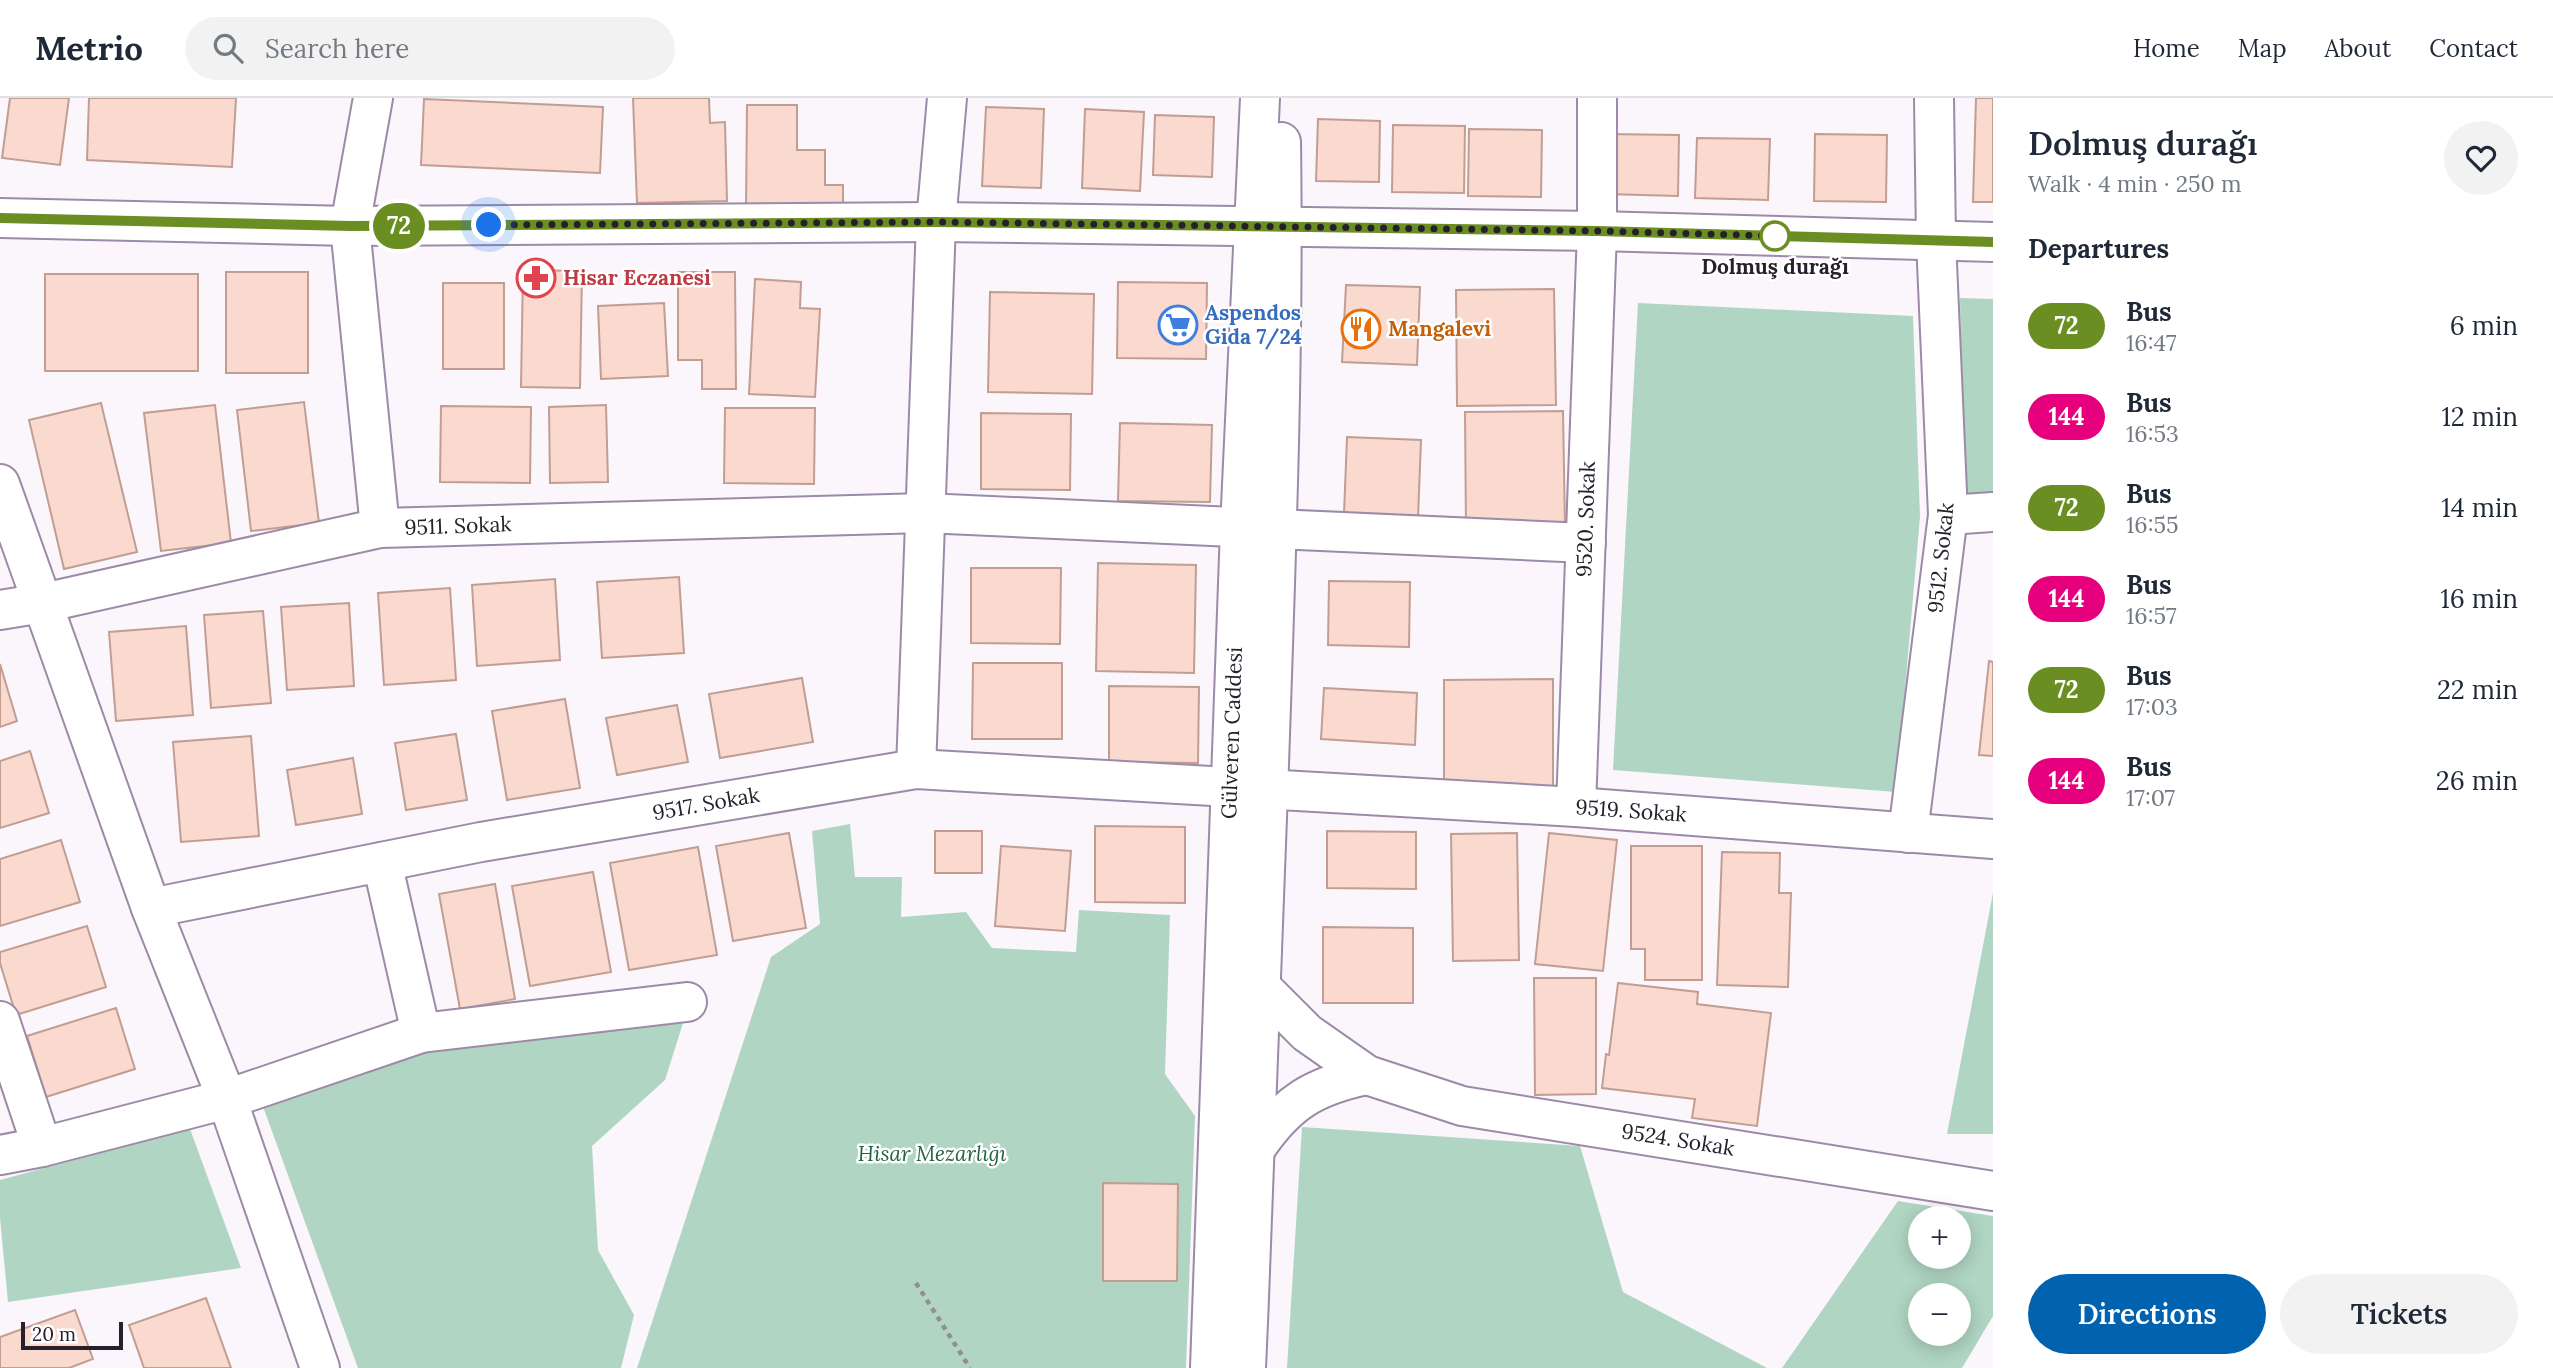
<!DOCTYPE html>
<meta charset="utf-8">
<style>
body{margin:0;font-family:Lora,serif;background:#f2f2f3;color:#1f2937;height:100vh;display:flex;flex-direction:column;font-size:26px;white-space:nowrap}
*{box-sizing:border-box;margin:0}
p{font-size:23px;color:#747a83}
.icon{flex:none;width:38px;height:38px;fill:none;stroke:currentColor;stroke-width:2;stroke-linecap:round;stroke-linejoin:round}
.map{position:relative;flex:1;overflow:hidden}
.drawer{display:flex;flex-direction:column;background:#fff;width:560px}
.drawer>*{flex:none}
.badge{padding:0 14px;border-radius:23px;font-size:24px;line-height:46px}
.buttons{position:absolute;left:1908px;top:1108px;display:grid;gap:14px}
.buttons a{display:grid;place-items:center;width:63px;height:63px;border-radius:50%;background:#fff;box-shadow:0 4px 18px #0003;font-size:35px}
.scale{position:absolute;left:21px;bottom:18px;width:102px;box-sizing:border-box;padding-left:7px;border:4px solid #27202c;border-top:0;font-size:19px;line-height:24px;white-space:nowrap;color:#27202c;-webkit-text-stroke:5px #fff;paint-order:stroke}
.you{position:absolute;width:35px;height:35px;margin:-18px;border:5px solid #fff;border-radius:50%;background:#1a73e8;box-shadow:0 0 0 10px #1a73e833}
.map>.badge{position:absolute;translate:-50% -50%;box-shadow:0 0 0 4px #fff}
h2{padding:0 35px;font-size:26px;line-height:63px}
.round{display:grid;place-items:center;flex:none;width:74px;height:74px;border-radius:37px;background:#f2f2f3}
.head{display:flex;align-items:center;justify-content:space-between;height:119px;padding:0 35px}
h1{font-size:33px;font-weight:600;line-height:52px}
.button{display:flex;gap:14px;margin-top:auto;padding:14px 35px}
.button a{flex:1;height:80px;border-radius:42px;background:#0162af;color:#fff;font-size:28px;font-weight:600;line-height:80px;text-align:center}
.button a+a{background:#f2f2f3;color:#1f2937}
ul{padding:0;list-style:none}
li{display:flex;align-items:center;gap:21px;height:91px;padding:0 35px}
li div{flex:1}
li b{display:block;font-size:26px}
li em{font-style:normal}
li .badge{min-width:77px;font-weight:700;text-align:center}
header{display:flex;align-items:center;gap:42px;box-sizing:border-box;height:98px;padding:0 35px;background:#fff;border-bottom:2px solid #e0e1e3}
header strong{font-size:33px}
nav{display:flex;gap:38px;margin-inline-start:auto;font-size:24px}
.search{width:490px;height:63px;background:#f2f2f3;display:flex;align-items:center;gap:18px;box-sizing:border-box;padding:0 24px;border-radius:38px;color:#747a83;font-size:26px}
main{display:flex;flex:1;min-height:0}
.map>svg:first-child{display:block}
.green{fill:#b0d6c3;fill-rule:evenodd}
.building{fill:#fad9ce;stroke:#c29d92;stroke-width:2}
.lines{fill:none;stroke-linecap:round;stroke-linejoin:round}
.minor-casing{stroke:#9c8aa7;stroke-width:42}
.path{stroke:#928d96;stroke-width:4.5;stroke-dasharray:5 5;stroke-linecap:butt}
.minor{stroke:#fff;stroke-width:38}
.line-casing{stroke:#fff;stroke-width:16}
.line{stroke:#6b8e23;stroke-width:10}
.walk{stroke:#27202c;stroke-width:7;stroke-dasharray:0 12.6}
.stop-dot{fill:#fff;stroke:#6b8e23;stroke-width:3.5}
.labels{text-anchor:middle;stroke-width:5;stroke-linejoin:round;paint-order:stroke}
.stop-label{font-size:21px;font-weight:bold;fill:#27202c;stroke:#fff}
.health-label{font-size:21px;font-weight:bold;fill:#be3a42;stroke:#fff;text-anchor:start}
.shop-label{font-size:21px;font-weight:bold;fill:#366cbe;stroke:#fff;text-anchor:start}
.food-label{font-size:21px;font-weight:bold;fill:#c56008;stroke:#fff;text-anchor:start}
.street-label{font-size:21px;fill:#27202c;stroke:#fff}
.park-label{font-size:21px;font-style:italic;fill:#216148;stroke:#fff}
</style>
<header>
<strong>Metrio</strong>
<div class="search"><svg class="icon" aria-label="search" viewBox="0 0 24 24"><circle cx="10" cy="10" r="6"/><path d="M15 15l6 6"/></svg>Search here</div>
<nav><a>Home</a><a>Map</a><a>About</a><a>Contact</a></nav>
</header>
<main>
<div class="map">
<svg width="1993" height="1270" viewBox="0 0 1993 1270">
<rect width="100%" height="100%" fill="#faf6fc"/>
<g class="green">
<polygon points="1960,200 1993,201 1993,400 1964,403"/>
<polygon points="1638,205 1913,218 1920,419 1896,694 1613,672"/>
<polygon points="850,726 855,779 902,779 901,819 966,814 992,850 1076,854 1079,812 1170,817 1165,976 1195,1018 1186,1270 637,1270 771,859 820,826 812,733"/>
<polygon points="1993,795 1993,1036 1947,1036"/>
<polygon points="683,925 665,982 592,1048 598,1152 634,1217 621,1270 358,1270 261,1003 421,951"/>
<polygon points="1302,1029 1580,1048 1623,1194 1767,1270 1287,1270"/>
<polygon points="190,1031 241,1170 8,1204 0,1120 0,1082"/>
<path d="M1898 1103 1993 1118V1218L1962 1270H1782ZM1920 1120H1958V1158H1920ZM1920 1197H1958V1236H1920Z"/>
</g>
<g class="building">
<polygon points="10,0 69,0 60,67 2,60"/>
<polygon points="89,0 236,0 232,69 87,62"/>
<polygon points="633,0 709,0 710,25 725,24 727,103 637,105"/>
<polygon points="1976,0 1993,0 1993,104 1973,104"/>
<polygon points="424,1 603,9 600,75 421,67"/>
<polygon points="747,7 797,7 797,52 825,52 825,87 843,87 843,112 746,111"/>
<polygon points="986,9 1044,11 1041,90 982,88"/>
<polygon points="1085,11 1144,14 1140,93 1082,90"/>
<polygon points="1155,17 1214,19 1212,79 1153,77"/>
<polygon points="1318,21 1380,23 1379,84 1316,83"/>
<polygon points="1393,27 1465,28 1464,95 1392,94"/>
<polygon points="1469,31 1542,32 1541,99 1468,98"/>
<polygon points="1606,36 1679,37 1678,98 1605,96"/>
<polygon points="1815,36 1887,37 1886,104 1814,103"/>
<polygon points="1697,40 1770,41 1768,102 1695,100"/>
<polygon points="523,172 582,173 580,290 521,289"/>
<rect x="226" y="174" width="82" height="101"/>
<polygon points="678,174 735,174 736,291 702,291 702,262 678,262"/>
<rect x="45" y="176" width="153" height="97"/>
<polygon points="755,181 801,184 800,210 820,211 815,299 749,296"/>
<polygon points="1118,184 1207,185 1206,261 1117,260"/>
<rect x="443" y="185" width="61" height="86"/>
<polygon points="1346,187 1420,189 1417,267 1342,264"/>
<polygon points="1554,191 1556,307 1457,308 1456,192"/>
<polygon points="990,194 1094,196 1092,296 988,294"/>
<polygon points="664,205 668,278 601,281 598,208"/>
<polygon points="304,304 319,425 251,433 237,312"/>
<polygon points="101,305 137,454 64,471 29,322"/>
<polygon points="215,307 231,445 161,453 144,315"/>
<polygon points="606,307 608,384 550,385 549,309"/>
<polygon points="441,308 531,309 530,385 440,384"/>
<polygon points="725,310 815,310 814,386 724,385"/>
<polygon points="1563,313 1565,430 1466,431 1465,314"/>
<polygon points="981,315 1071,316 1070,392 981,391"/>
<polygon points="1120,325 1212,327 1210,404 1118,403"/>
<polygon points="1347,339 1421,342 1418,420 1344,416"/>
<polygon points="1098,465 1196,467 1194,575 1096,573"/>
<polygon points="971,470 1061,470 1060,546 971,545"/>
<polygon points="679,479 684,555 602,560 597,484"/>
<polygon points="555,481 560,562 477,568 472,487"/>
<polygon points="1329,483 1410,484 1409,549 1328,547"/>
<polygon points="450,490 456,582 384,587 378,495"/>
<polygon points="349,505 354,588 287,592 281,509"/>
<polygon points="263,513 271,605 211,610 204,517"/>
<polygon points="186,528 193,617 116,623 109,534"/>
<polygon points="1989,563 1993,564 1993,658 1979,657"/>
<polygon points="973,565 1062,565 1062,641 972,641"/>
<polygon points="0,566 17,623 0,629"/>
<polygon points="802,580 813,644 720,660 709,596"/>
<polygon points="1553,581 1553,695 1444,695 1444,582"/>
<polygon points="1109,588 1199,589 1198,665 1109,664"/>
<polygon points="1324,590 1417,595 1415,647 1321,641"/>
<polygon points="565,601 580,690 507,702 492,613"/>
<polygon points="677,607 688,664 617,677 606,620"/>
<polygon points="456,636 467,702 406,712 395,645"/>
<polygon points="251,638 259,738 181,744 173,644"/>
<polygon points="30,653 49,715 0,730 0,663"/>
<polygon points="353,660 362,716 296,727 287,672"/>
<polygon points="1095,728 1185,729 1185,805 1095,804"/>
<rect x="935" y="733" width="47" height="42"/>
<polygon points="1327,733 1416,734 1416,791 1327,790"/>
<polygon points="789,735 806,830 733,843 716,748"/>
<polygon points="1517,735 1519,862 1453,863 1451,736"/>
<polygon points="1549,735 1617,742 1603,873 1535,866"/>
<polygon points="61,742 80,804 0,828 0,761"/>
<polygon points="1001,748 1071,753 1065,833 995,828"/>
<polygon points="1631,748 1702,748 1702,882 1645,882 1645,851 1631,851"/>
<polygon points="698,749 717,857 629,872 610,765"/>
<polygon points="1722,754 1780,755 1779,795 1791,795 1788,889 1717,887"/>
<polygon points="593,774 611,874 530,888 512,788"/>
<polygon points="495,786 515,901 460,911 439,796"/>
<polygon points="87,828 106,889 16,917 0,865 0,854"/>
<polygon points="1323,829 1413,830 1413,905 1323,905"/>
<polygon points="1534,880 1596,880 1596,996 1535,997"/>
<polygon points="1618,885 1698,894 1697,906 1771,915 1757,1028 1692,1020 1695,1001 1602,990 1606,956 1609,957"/>
<polygon points="116,910 135,971 46,999 27,938"/>
<polygon points="1103,1085 1178,1086 1177,1183 1103,1183"/>
<polygon points="206,1200 231,1270 144,1270 129,1227"/>
<polygon points="75,1212 93,1261 69,1270 0,1270 0,1239"/>
</g>
<g class="lines">
<defs>
<g id="minor">
<polyline points="373,0 350,128 380,430"/>
<polyline points="0,120 350,128 936,124 1597,133 1993,144"/>
<polyline points="0,386 151,810 227,1001 320,1270"/>
<polyline points="1948,417 1993,414"/>
<polyline points="0,512 43,505 380,430 925,415 1586,445"/>
<polyline points="916,671 936,124 947,0"/>
<polyline points="1576,709 1597,133 1597,0"/>
<polyline points="1908,735 1948,417 1936,142 1934,0"/>
<polyline points="382,764 421,935"/>
<polyline points="151,810 481,744 916,671 1576,709 1993,741"/>
<polyline points="1262,890 1307,935 1367,977 1462,1008 1993,1093"/>
<polyline points="0,923 42,1049"/>
<path d="M1256 1050C1287 1004 1314 988 1367 977"/>
<polyline points="0,1057 42,1049 227,1001 421,935 687,904"/>
<polyline points="1210,1270 1240,430 1260,0"/>
<path d="M1246 1270C1255 1069 1261 868 1269 666 1276 459 1284 252 1281 44"/>
</g>
</defs>
<use href="#minor" class="minor-casing"/>
<polyline class="path" points="916,1185 970,1270"/>
<use href="#minor" class="minor"/>
</g>
<g class="lines">
<defs>
<polyline id="line" points="0,120 350,128 936,124 1597,133 1993,144"/>
</defs>
<use href="#line" class="line-casing"/>
<use href="#line" class="line"/>
<polyline class="walk" points="489,127 936,124 1597,133 1779,138 1775,138"/>
</g>
<defs>
<symbol id="pharmacy-ring" viewBox="-11 -11 22 22"><circle r="9.5" fill="#fff" stroke="#e0444e" stroke-width="1.5"/><path d="M-2-6h4v4h4v4h-4v4h-4v-4h-4v-4h4Z" fill="#e0444e"/></symbol>
<symbol id="supermarket-ring" viewBox="-11 -11 22 22"><circle r="9.5" fill="#fff" stroke="#3f7fe0" stroke-width="1.5"/><path d="M-6-5.5h2.5l.6 2H6L4.5 2H-2.5L-4.4-4H-6ZM-1.5 3.2a1.3 1.3 0 1 0 .1 0ZM3 3.2a1.3 1.3 0 1 0 .1 0Z" fill="#3f7fe0"/></symbol>
<symbol id="restaurant-ring" viewBox="-11 -11 22 22"><circle r="9.5" fill="#fff" stroke="#e8710a" stroke-width="1.5"/><path d="M-5-6h1v4h1v-4h1v4h1v-4h1v5L-1.5 .5V6h-2V.5L-5-1ZM5-6V6H3V1.5H1.5Q1.5-4 5-6Z" fill="#e8710a"/></symbol>
</defs>
<g fill-rule="evenodd">
<use href="#pharmacy-ring" x="514" y="158" width="44" height="44"/>
<use href="#supermarket-ring" x="1156" y="205" width="44" height="44"/>
<use href="#restaurant-ring" x="1339" y="209" width="44" height="44"/>
</g>
<circle class="stop-dot" cx="1775" cy="138" r="14"/>
<g class="labels">
<g class="stop-label">
<text x="1775" y="176">Dolmuş durağı</text>
</g>
<g class="health-label">
<text x="563" y="187">Hisar Eczanesi</text>
</g>
<g class="shop-label">
<text x="1205" y="222">Aspendos<tspan x="1205" dy="24">Gida 7/24</tspan></text>
</g>
<g class="food-label">
<text x="1388" y="238">Mangalevi</text>
</g>
<g class="street-label">
<text transform="translate(1586 421) rotate(-88)" y="7">9520. Sokak</text>
<text transform="translate(458 428) rotate(-2)" y="7">9511. Sokak</text>
<text transform="translate(1941 460) rotate(-84)" y="7">9512. Sokak</text>
<text transform="translate(1232 635) rotate(-88)" y="7">Gülveren Caddesi</text>
<text transform="translate(706 706) rotate(-10)" y="7">9517. Sokak</text>
<text transform="translate(1631 713) rotate(4)" y="7">9519. Sokak</text>
<text transform="translate(1678 1042) rotate(9)" y="7">9524. Sokak</text>
</g>
<g class="park-label">
<text x="932" y="1063">Hisar Mezarlığı</text>
</g>
</g>
</svg>
<div class="buttons">
<a>+</a>
<a>−</a>
</div>
<div class="scale">20 m</div>
<div class="you" style="left:489px;top:127px"></div>
<b class="badge" style="left:399px;top:128px;background:#6b8e23;color:#fff">72</b>
</div>
<section class="drawer">
<div class="head"><div><h1>Dolmuş durağı</h1><p>Walk · 4 min · 250 m</p></div><a class="round"><svg class="icon" aria-label="heart" viewBox="0 0 24 24"><path d="M12 20l-8-8c-3-5 5-10 8-4 3-6 11-1 8 4z"/></svg></a></div>
<h2>Departures</h2>
<ul>
<li><span class="badge" style="background:#6b8e23;color:#fff">72</span><div><b>Bus</b><p>16:47</p></div><em>6 min</em></li>
<li><span class="badge" style="background:#e6007e;color:#fff">144</span><div><b>Bus</b><p>16:53</p></div><em>12 min</em></li>
<li><span class="badge" style="background:#6b8e23;color:#fff">72</span><div><b>Bus</b><p>16:55</p></div><em>14 min</em></li>
<li><span class="badge" style="background:#e6007e;color:#fff">144</span><div><b>Bus</b><p>16:57</p></div><em>16 min</em></li>
<li><span class="badge" style="background:#6b8e23;color:#fff">72</span><div><b>Bus</b><p>17:03</p></div><em>22 min</em></li>
<li><span class="badge" style="background:#e6007e;color:#fff">144</span><div><b>Bus</b><p>17:07</p></div><em>26 min</em></li>
</ul>
<div class="button"><a>Directions</a><a>Tickets</a></div>
</section>
</main>
